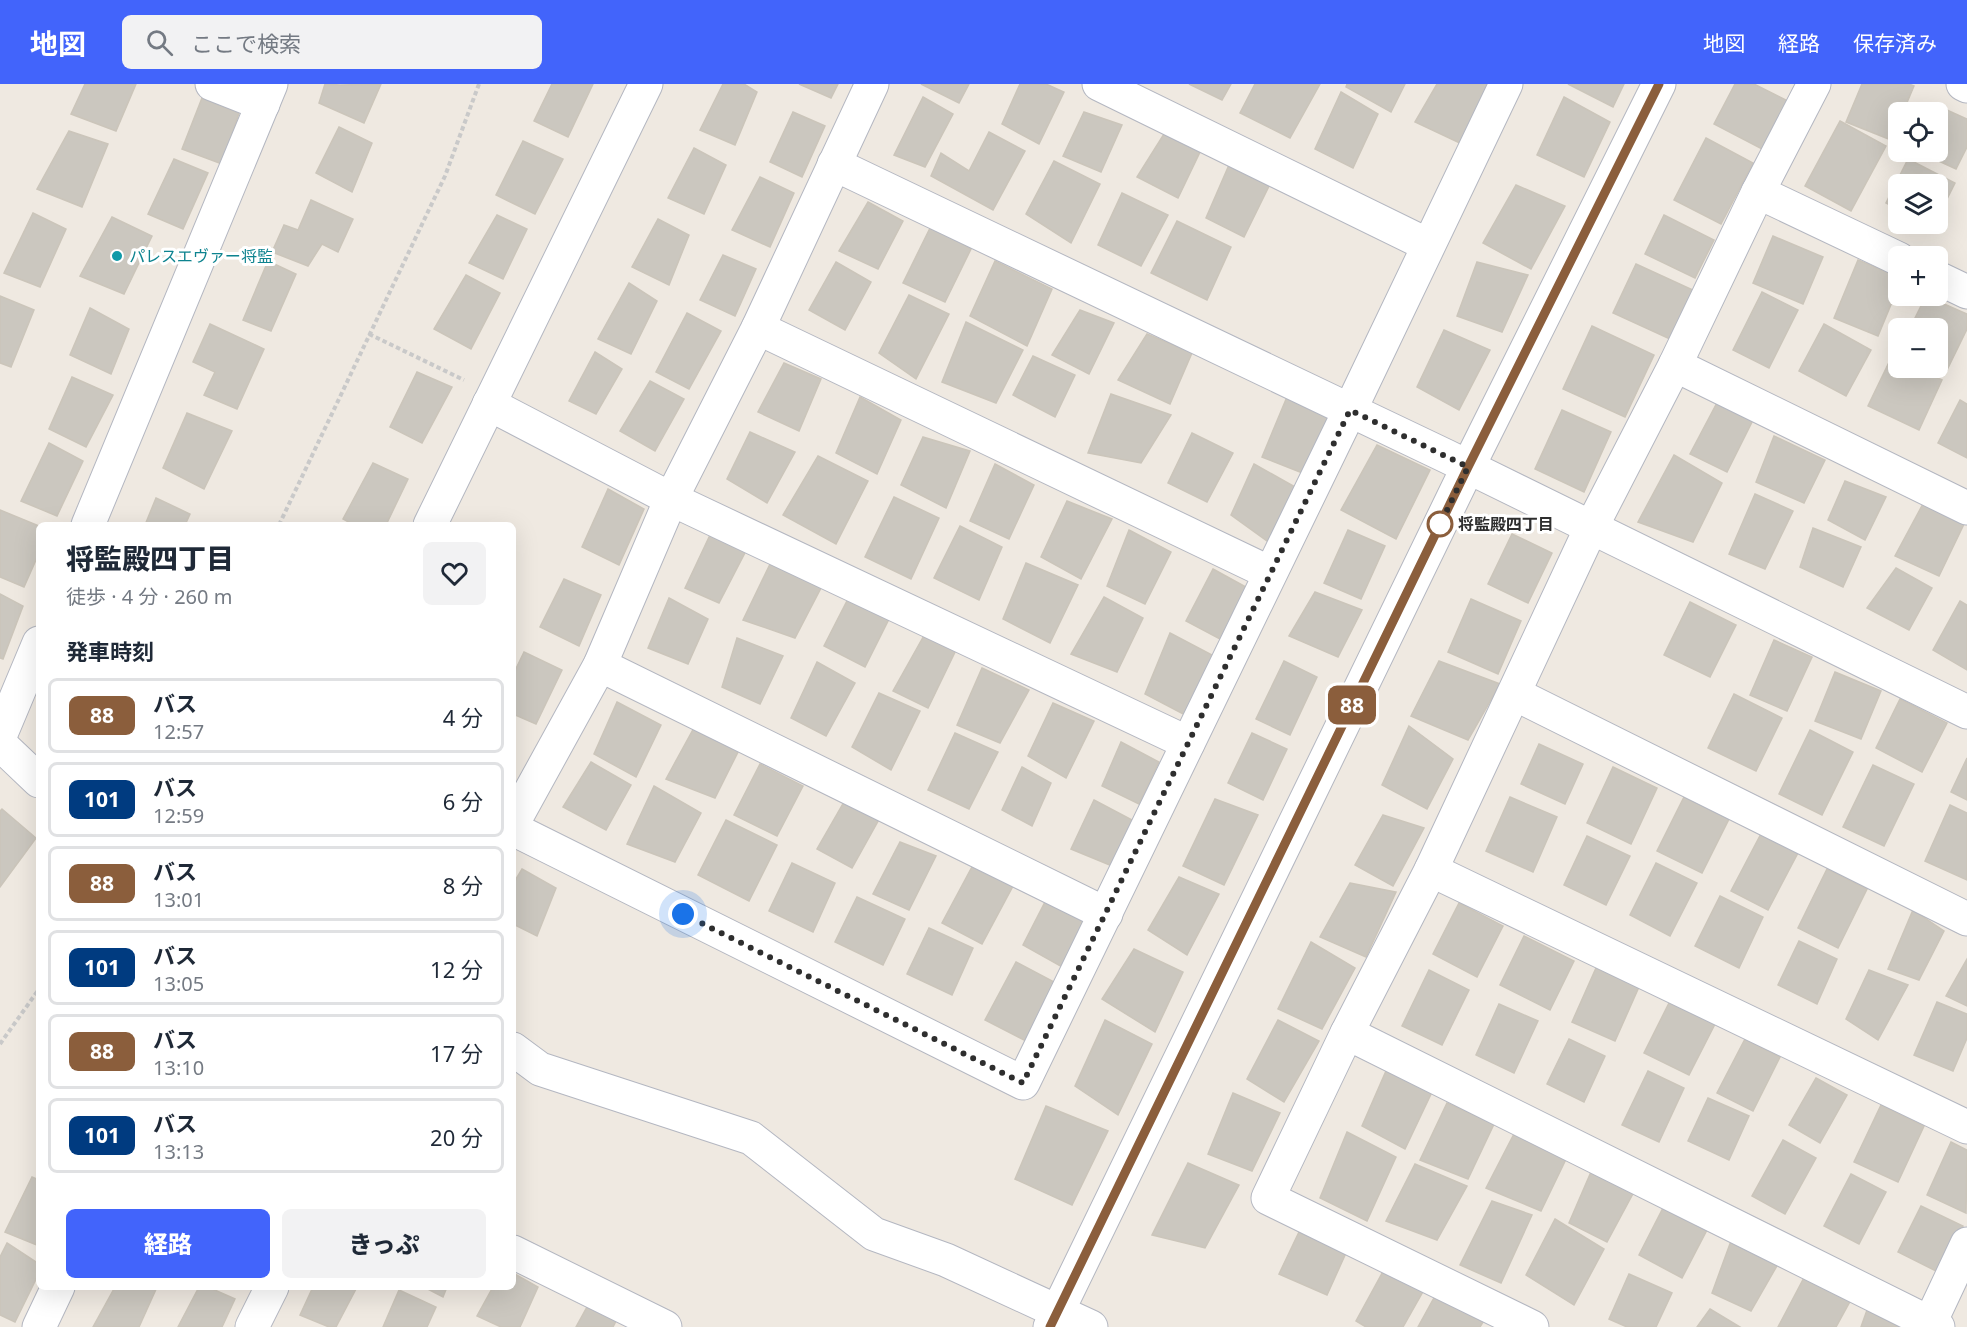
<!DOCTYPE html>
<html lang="ja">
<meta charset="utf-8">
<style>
body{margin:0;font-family:"Noto Sans","Noto Sans JP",sans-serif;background:#f2f2f3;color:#1f2937;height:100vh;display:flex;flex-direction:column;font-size:22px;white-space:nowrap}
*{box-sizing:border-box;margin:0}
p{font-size:20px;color:#747a83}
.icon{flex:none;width:33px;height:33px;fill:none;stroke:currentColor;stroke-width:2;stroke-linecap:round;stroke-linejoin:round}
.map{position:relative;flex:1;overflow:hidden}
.drawer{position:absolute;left:36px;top:438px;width:480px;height:768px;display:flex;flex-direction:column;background:#fff;border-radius:9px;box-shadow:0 6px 24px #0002}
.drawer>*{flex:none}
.badge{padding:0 12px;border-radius:9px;font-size:21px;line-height:39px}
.controls{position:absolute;left:1888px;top:18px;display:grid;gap:12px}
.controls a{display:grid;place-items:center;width:60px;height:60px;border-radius:9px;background:#fff;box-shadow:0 6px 24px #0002;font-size:30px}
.you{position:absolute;width:30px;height:30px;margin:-15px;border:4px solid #fff;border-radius:50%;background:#1a73e8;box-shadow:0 0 0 9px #1a73e833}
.map>.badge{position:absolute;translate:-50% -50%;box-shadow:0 0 0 3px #fff}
h2{padding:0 30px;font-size:22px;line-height:54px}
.round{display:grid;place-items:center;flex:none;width:63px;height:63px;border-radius:9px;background:#f2f2f3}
.headline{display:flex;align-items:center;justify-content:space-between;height:102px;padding:0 30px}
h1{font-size:28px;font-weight:800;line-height:45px}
.action{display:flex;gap:12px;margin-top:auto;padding:12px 30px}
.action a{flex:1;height:69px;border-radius:9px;background:#4264fb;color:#fff;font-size:24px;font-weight:800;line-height:69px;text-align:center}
.action a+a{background:#f2f2f3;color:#1f2937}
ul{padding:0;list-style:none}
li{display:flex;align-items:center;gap:18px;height:75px;margin:0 12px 9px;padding:0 18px;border:3px solid #e0e1e3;border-radius:9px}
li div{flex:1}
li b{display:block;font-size:22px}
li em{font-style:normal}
li .badge{min-width:66px;font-weight:700;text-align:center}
header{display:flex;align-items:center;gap:36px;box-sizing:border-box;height:84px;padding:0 30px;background:#4264fb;color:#fff}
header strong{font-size:28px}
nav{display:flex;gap:33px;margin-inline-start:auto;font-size:21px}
.search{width:420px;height:54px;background:#f2f2f3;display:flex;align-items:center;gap:15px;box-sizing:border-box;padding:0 21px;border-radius:9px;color:#747a83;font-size:22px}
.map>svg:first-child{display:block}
.building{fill:#cbc7bf;stroke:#cbc5ba;stroke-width:1.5}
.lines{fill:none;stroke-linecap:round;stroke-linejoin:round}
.minor-casing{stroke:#b4b7c1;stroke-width:35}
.tertiary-casing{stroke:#b4b7c1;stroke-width:35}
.path{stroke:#c9c9c9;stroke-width:4;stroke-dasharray:4.5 3;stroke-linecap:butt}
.minor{stroke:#fff;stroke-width:33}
.tertiary{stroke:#fff;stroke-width:33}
.line-casing{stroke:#fff;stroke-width:14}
.line{stroke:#8b5e3c;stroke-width:9}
.walk{stroke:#2e2e2e;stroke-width:6;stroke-dasharray:0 10.8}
.culture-dot{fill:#0f9aa8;stroke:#fff;stroke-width:2}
.stop-dot{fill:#fff;stroke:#8b5e3c;stroke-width:3}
.labels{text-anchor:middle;stroke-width:6;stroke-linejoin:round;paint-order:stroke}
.culture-label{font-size:16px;fill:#0d838f;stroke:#fff;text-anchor:start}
.stop-label{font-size:16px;font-weight:bold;fill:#2e2e2e;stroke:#fff;text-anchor:start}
</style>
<header>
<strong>地図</strong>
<div class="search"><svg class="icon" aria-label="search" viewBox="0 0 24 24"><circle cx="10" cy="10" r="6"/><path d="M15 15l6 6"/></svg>ここで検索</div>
<nav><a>地図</a><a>経路</a><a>保存済み</a></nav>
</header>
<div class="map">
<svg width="1967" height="1243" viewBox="0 0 1967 1243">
<rect width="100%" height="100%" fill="#efe9e1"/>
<g class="building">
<polygon points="85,0 136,0 116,47 71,30"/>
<polygon points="325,0 340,1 381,0 364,39 319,19"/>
<polygon points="552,0 593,0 568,53 534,37"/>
<polygon points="723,0 744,0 757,8 735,61 700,46"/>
<polygon points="799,0 838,0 831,14"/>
<polygon points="921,0 969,0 959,19"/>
<polygon points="1020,0 1046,0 1064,8 1039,60 1002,40"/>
<polygon points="1189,0 1231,0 1222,16"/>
<polygon points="1255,0 1320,0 1290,54 1240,29"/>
<polygon points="1347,0 1405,0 1391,28 1346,3"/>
<polygon points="1437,0 1495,0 1464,61 1415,38"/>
<polygon points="1568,0 1624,0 1613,23"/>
<polygon points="1735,0 1754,0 1788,17 1764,66 1714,40"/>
<polygon points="1862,0 1909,0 1914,2 1903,28 1899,28 1899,37 1891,56 1846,38"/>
<polygon points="1341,8 1378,30 1353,84 1315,65"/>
<polygon points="923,13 953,30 925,83 894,71"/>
<polygon points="1564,13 1610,38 1584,93 1537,71"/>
<polygon points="202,14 239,29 222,80 182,65"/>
<polygon points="1938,22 1967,35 1967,63 1956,85 1919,68 1938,68 1938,28 1935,28"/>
<polygon points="793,28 825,42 802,93 770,78"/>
<polygon points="1084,28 1122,41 1101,88 1063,72"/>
<polygon points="1840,37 1886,62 1851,127 1805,102"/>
<polygon points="339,43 372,59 352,108 316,89"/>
<polygon points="69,47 108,60 82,123 37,105"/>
<polygon points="989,48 1025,67 993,126 931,92 941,69 969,87"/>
<polygon points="1164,50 1200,68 1178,114 1137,93"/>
<polygon points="1706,54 1753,79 1721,140 1674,116"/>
<polygon points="523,57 563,75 535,130 496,111"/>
<polygon points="694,64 726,81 704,130 668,114"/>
<polygon points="174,75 208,89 183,145 148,130"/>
<polygon points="1908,75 1955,99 1938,133 1938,100 1899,100 1899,126 1886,119"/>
<polygon points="1054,77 1100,100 1071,159 1026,130"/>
<polygon points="1229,81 1271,98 1244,153 1206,134"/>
<polygon points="760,93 794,109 770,163 732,146"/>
<polygon points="1516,101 1565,122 1531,185 1483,159"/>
<polygon points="1122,109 1168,131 1141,182 1098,161"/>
<polygon points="311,116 353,135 338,168 322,160 308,182 272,168 284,141 298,146"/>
<polygon points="868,118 903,137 878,185 839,167"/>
<polygon points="33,129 66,145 40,203 4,189"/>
<polygon points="497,131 527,145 503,195 469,179"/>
<polygon points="1664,131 1714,156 1695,194 1645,170"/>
<polygon points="112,133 152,152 124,210 80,192"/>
<polygon points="658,135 689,151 669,201 632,183"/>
<polygon points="1177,137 1231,163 1207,216 1151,189"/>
<polygon points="932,140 971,165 945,218 903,199"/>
<polygon points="1773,152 1823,173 1803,220 1753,199"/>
<polygon points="723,171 756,185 735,232 700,216"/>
<polygon points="1858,176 1899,193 1899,201 1878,252 1834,234"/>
<polygon points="268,177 296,190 271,247 243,236"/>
<polygon points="995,177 1052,205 1027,262 970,232"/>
<polygon points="836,178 871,198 845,246 809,226"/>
<polygon points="1477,178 1528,191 1502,248 1457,232"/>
<polygon points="1636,180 1693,206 1670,255 1613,229"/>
<polygon points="466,191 500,209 471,265 434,245"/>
<polygon points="629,199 657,217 631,270 598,255"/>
<polygon points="1762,208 1798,226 1769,284 1733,266"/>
<polygon points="909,211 949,230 916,295 879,269"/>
<polygon points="0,212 34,226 11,283 0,279"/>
<polygon points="1926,212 1967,230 1967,245 1946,288 1936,284 1938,284 1938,244 1910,244"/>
<polygon points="90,224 129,245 111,290 70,271"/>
<polygon points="1080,226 1114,239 1089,290 1052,271"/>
<polygon points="687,229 721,247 689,305 656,288"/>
<polygon points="966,238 1023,266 996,319 942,298"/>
<polygon points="210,240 264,265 237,325 204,311 215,288 193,278"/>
<polygon points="1824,240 1871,266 1846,312 1799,287"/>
<polygon points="1592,242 1654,271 1625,333 1563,305"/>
<polygon points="1444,246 1490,266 1459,326 1417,303"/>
<polygon points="1147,250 1192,269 1170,320 1118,296"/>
<polygon points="595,268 622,285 596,330 569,317"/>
<polygon points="1033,272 1075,291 1055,333 1013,311"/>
<polygon points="1892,272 1899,276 1899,284 1915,284 1942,296 1919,346 1868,322"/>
<polygon points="784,279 821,295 799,347 758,328"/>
<polygon points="417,288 452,303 422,359 390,343"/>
<polygon points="72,293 113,311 86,363 49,345"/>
<polygon points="650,297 684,315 655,367 620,347"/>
<polygon points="1289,308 1331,334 1305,390 1262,373"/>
<polygon points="1111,310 1171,331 1141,379 1088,369"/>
<polygon points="860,313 901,336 877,390 836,369"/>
<polygon points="1719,315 1754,334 1727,388 1690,370"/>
<polygon points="1960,316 1967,320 1967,374 1938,359"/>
<polygon points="1562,326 1611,348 1584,408 1535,385"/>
<polygon points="187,329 232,347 204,405 163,384"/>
<polygon points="750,348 795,368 767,419 727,395"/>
<polygon points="1192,349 1233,369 1207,418 1168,399"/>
<polygon points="1774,352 1825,376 1804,419 1756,398"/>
<polygon points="923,353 970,367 946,424 901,401"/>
<polygon points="49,359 83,377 57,432 21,417"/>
<polygon points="1377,361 1430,386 1396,455 1341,426"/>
<polygon points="1674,371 1722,399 1693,458 1638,438"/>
<polygon points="818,372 868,397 836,460 783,431"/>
<polygon points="373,379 408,395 386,441 354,441 343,435"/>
<polygon points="995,380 1034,401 1009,455 970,437"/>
<polygon points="1254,380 1297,404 1270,459 1231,431"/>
<polygon points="1845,397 1886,413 1865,456 1828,436"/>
<polygon points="608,405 644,425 619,481 582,463"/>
<polygon points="1755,410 1793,427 1765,485 1729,470"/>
<polygon points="894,413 939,434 911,495 865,473"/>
<polygon points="156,414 190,430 185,441 145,441"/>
<polygon points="1067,417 1112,435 1081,495 1041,473"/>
<polygon points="1924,418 1964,440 1939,492 1895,472"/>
<polygon points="0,426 39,442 39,469 24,503 0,493"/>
<polygon points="960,442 1002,463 979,516 934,494"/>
<polygon points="1813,444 1861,463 1843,503 1800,483"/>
<polygon points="1129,446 1171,468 1145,520 1107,502"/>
<polygon points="1348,446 1385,462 1361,515 1324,499"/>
<polygon points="711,449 748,463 719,519 685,504"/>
<polygon points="1512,450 1552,469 1528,519 1488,500"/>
<polygon points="772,476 822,502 795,554 743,536"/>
<polygon points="1026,479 1078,501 1050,559 1003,535"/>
<polygon points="1896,484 1932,504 1909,546 1867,524"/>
<polygon points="1213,485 1246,503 1220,555 1186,537"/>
<polygon points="564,495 601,511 579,562 540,543"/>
<polygon points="1315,508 1362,526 1338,573 1289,552"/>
<polygon points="0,510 23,522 3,575 0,574"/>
<polygon points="850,511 891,531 865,583 824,562"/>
<polygon points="1104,513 1143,534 1117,588 1071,570"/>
<polygon points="669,514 708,535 688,580 648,564"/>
<polygon points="1471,515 1521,537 1498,590 1448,568"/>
<polygon points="1960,517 1967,521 1967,586 1933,566"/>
<polygon points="1690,518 1736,541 1710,593 1664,571"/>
<polygon points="926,548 956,566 928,624 893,607"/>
<polygon points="1170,549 1214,572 1187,632 1145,610"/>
<polygon points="737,554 783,572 760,620 722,603"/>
<polygon points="1774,556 1812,573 1787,627 1750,611"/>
<polygon points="524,568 562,586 536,640 513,630 513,591"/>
<polygon points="1284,577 1317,593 1290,651 1256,635"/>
<polygon points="1439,577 1500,600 1468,656 1411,632"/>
<polygon points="817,578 855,599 826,652 791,634"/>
<polygon points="982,584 1029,606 1000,659 957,641"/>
<polygon points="1835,588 1881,607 1861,655 1815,637"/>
<polygon points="879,609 920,627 891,686 852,663"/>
<polygon points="1734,610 1782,634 1756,687 1708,664"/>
<polygon points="1900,615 1947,639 1922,688 1876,664"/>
<polygon points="617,618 661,641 636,693 594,670"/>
<polygon points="1053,619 1094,637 1066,694 1028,672"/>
<polygon points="695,642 740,664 715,714 666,695"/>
<polygon points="1409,642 1453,675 1427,725 1382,701"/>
<polygon points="1810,646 1853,668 1822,731 1779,710"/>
<polygon points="955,649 998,668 969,725 928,706"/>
<polygon points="1252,649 1287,665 1263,716 1228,699"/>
<polygon points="1121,658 1159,678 1139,720 1102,702"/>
<polygon points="1539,660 1583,680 1565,720 1521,700"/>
<polygon points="1967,674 1967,716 1951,708"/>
<polygon points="591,678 631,701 606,746 563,723"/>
<polygon points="760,680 803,702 777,752 734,731"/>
<polygon points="1873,681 1914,700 1884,762 1843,743"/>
<polygon points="1022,683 1051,699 1032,742 1002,726"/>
<polygon points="1613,683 1657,704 1631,760 1587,739"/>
<polygon points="654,702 701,729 675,778 627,760"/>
<polygon points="848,711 882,730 852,784 817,765"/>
<polygon points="1510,713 1557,733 1533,788 1486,767"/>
<polygon points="1684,713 1729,735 1702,789 1657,767"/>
<polygon points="1215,715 1258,731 1224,801 1183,782"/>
<polygon points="1094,716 1136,738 1117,784 1071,765"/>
<polygon points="1950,721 1967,729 1967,796 1925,777"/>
<polygon points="2,725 36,754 0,803 0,727"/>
<polygon points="1383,731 1424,744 1393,802 1355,781"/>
<polygon points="726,736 777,761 749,817 698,791"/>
<polygon points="1763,746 1800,765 1768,826 1731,807"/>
<polygon points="1587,752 1630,772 1606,821 1564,801"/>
<polygon points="900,758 936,772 909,826 873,810"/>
<polygon points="792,779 835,799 813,848 769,827"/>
<polygon points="1656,779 1697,799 1670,852 1630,831"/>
<polygon points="973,781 1013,802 982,860 942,839"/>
<polygon points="522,785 556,804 537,852 513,840 513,800"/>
<polygon points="1827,785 1867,805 1838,864 1798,844"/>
<polygon points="1179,793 1219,810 1187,871 1148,846"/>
<polygon points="1350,799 1396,808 1366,873 1320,853"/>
<polygon points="1720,812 1763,833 1739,884 1695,862"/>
<polygon points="857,813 905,835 883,881 835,858"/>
<polygon points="1045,818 1088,834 1064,884 1023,861"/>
<polygon points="1459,819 1503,842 1477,893 1433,870"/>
<polygon points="1913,826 1944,847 1919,896 1888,885"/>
<polygon points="929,844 973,864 952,911 907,890"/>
<polygon points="1524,852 1574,877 1550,926 1500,901"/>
<polygon points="1799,857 1837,875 1817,920 1778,901"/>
<polygon points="1311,858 1355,884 1322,945 1278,925"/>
<polygon points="1134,865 1183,888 1155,948 1102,915"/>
<polygon points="1967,875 1967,922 1946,912"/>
<polygon points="1016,878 1056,899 1026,957 985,936"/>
<polygon points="1596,884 1639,903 1615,957 1572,938"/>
<polygon points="1429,886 1469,906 1442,961 1402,942"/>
<polygon points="1869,886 1908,901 1878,956 1846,935"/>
<polygon points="1671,915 1716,938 1689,991 1644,969"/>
<polygon points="1937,918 1967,930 1967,954 1953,987 1914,971"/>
<polygon points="1499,920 1538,937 1514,989 1476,971"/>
<polygon points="1105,936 1152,960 1118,1031 1075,1002"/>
<polygon points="1278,936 1319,957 1284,1018 1247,995"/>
<polygon points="1569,955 1605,972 1584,1018 1547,1000"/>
<polygon points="1745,955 1780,973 1753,1027 1717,1009"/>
<polygon points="1386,987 1433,1006 1405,1065 1362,1042"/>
<polygon points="1648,987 1684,1004 1659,1058 1622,1041"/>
<polygon points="1816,994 1847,1011 1820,1059 1789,1041"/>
<polygon points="1233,1009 1280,1029 1252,1087 1208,1070"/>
<polygon points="1708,1014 1749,1032 1729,1076 1688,1057"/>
<polygon points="1447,1019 1494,1040 1468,1095 1420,1076"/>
<polygon points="1881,1021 1924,1042 1898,1098 1854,1078"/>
<polygon points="1046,1022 1108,1047 1072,1121 1015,1095"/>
<polygon points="1347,1048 1396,1073 1367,1137 1320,1114"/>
<polygon points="1514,1050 1569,1069 1541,1127 1486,1104"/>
<polygon points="1783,1056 1816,1074 1785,1130 1752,1112"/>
<polygon points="1951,1058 1967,1066 1966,1129 1927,1111"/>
<polygon points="1188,1079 1239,1101 1205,1164 1152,1151"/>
<polygon points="1415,1080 1467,1102 1437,1156 1386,1137"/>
<polygon points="1591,1088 1635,1106 1607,1158 1569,1139"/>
<polygon points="1851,1090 1886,1108 1859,1160 1824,1142"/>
<polygon points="32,1093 39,1096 39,1162 5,1148"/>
<polygon points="1492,1117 1532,1131 1501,1199 1460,1181"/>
<polygon points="1665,1120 1709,1142 1682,1194 1639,1171"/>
<polygon points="1921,1122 1963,1142 1940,1189 1898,1168"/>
<polygon points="1555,1135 1604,1165 1574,1221 1526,1191"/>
<polygon points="1299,1148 1346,1169 1327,1211 1279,1190"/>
<polygon points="1731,1157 1778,1180 1751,1227 1712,1209"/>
<polygon points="7,1159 39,1180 39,1189 15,1238 0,1231 0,1173"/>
<polygon points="1386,1182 1425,1204 1403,1243 1366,1243 1356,1237"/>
<polygon points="1807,1188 1853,1212 1836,1243 1778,1243"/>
<polygon points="513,1189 538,1203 520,1243 501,1243 477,1232 493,1203 513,1203"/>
<polygon points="1629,1190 1672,1209 1656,1243 1627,1243 1609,1235"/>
<polygon points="115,1203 157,1203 139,1243 93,1243"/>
<polygon points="199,1203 208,1203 235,1215 222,1243 178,1243"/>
<polygon points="313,1203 357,1203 336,1243 329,1243 300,1231"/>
<polygon points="424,1203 447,1203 443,1213"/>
<polygon points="399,1206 436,1223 427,1243 383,1243"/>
<polygon points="1435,1212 1483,1238 1480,1243 1418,1243"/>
<polygon points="587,1223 616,1237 613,1243 576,1243"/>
<polygon points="1710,1225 1740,1243 1697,1243"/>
<polygon points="1867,1226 1899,1243 1861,1243"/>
</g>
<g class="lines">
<defs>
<g id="minor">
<polyline points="212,0 263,20"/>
<polyline points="1099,0 1428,161"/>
<polyline points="1963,0 1967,2"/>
<polyline points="834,80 1446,372 1967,628"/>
<polyline points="1758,108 1899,175"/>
<polyline points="1938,194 1967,208"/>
<polyline points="758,244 1270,489"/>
<polyline points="1675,281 1967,424"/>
<polyline points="489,320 671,415 1188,659"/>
<polyline points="88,441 271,0"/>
<polyline points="600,581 1106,830"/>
<polyline points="1515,610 1967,835"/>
<polyline points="0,652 39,559"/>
<polyline points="513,739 600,581 671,415 758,244 872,0"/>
<polyline points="513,745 1023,999 1350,326 1506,0"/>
<polyline points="1431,786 1967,1043"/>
<polyline points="1347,949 1938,1243"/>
<polyline points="513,1168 665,1243"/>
<polyline points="39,1243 58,1203"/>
<polyline points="252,1243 272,1203"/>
<polyline points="1532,1243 1268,1114 1347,949 1431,786 1591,444 1675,281 1758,108 1814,0"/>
<polyline points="1928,1243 1967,1160"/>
</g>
<g id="tertiary">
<polyline points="430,441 646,0"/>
<polyline points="0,660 39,697"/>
<polyline points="513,965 540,985 751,1054 874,1150 946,1176 1091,1243"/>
<polyline points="1050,1243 1468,383 1659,0"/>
</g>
</defs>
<use href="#minor" class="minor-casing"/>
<use href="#tertiary" class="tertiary-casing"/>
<g class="path">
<polyline points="369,250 464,296"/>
<polyline points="279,441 445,92 479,0"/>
<polyline points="0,960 39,905"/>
</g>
<use href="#minor" class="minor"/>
<use href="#tertiary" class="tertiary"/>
</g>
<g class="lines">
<defs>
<polyline id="line" points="1050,1243 1468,383 1659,0"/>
</defs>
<use href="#line" class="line-casing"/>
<use href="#line" class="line"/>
<polyline class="walk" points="683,830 1023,999 1350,326 1468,383 1437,447 1440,440"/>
</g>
<circle class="culture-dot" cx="117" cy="172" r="6"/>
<circle class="stop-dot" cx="1440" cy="440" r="12"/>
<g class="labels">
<g class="culture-label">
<text x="129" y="178">パレスエヴァー将監</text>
</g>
<g class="stop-label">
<text x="1458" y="446">将監殿四丁目</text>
</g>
</g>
</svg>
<div class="controls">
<a><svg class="icon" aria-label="locate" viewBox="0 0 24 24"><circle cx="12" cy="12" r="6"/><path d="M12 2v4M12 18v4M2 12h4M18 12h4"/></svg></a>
<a><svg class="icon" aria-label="layers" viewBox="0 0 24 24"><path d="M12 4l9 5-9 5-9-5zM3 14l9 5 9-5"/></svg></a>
<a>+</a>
<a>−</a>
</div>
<div class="you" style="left:683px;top:830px"></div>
<b class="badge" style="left:1352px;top:621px;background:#8b5e3c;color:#fff">88</b>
<section class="drawer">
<div class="headline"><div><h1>将監殿四丁目</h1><p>徒歩 · 4 分 · 260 m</p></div><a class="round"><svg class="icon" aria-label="heart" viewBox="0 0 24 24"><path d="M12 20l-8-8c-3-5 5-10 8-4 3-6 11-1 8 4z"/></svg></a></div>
<h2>発車時刻</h2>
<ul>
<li><span class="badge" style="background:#8b5e3c;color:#fff">88</span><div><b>バス</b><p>12:57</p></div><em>4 分</em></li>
<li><span class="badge" style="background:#003b80;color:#fff">101</span><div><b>バス</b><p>12:59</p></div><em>6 分</em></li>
<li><span class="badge" style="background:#8b5e3c;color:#fff">88</span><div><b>バス</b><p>13:01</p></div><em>8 分</em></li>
<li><span class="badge" style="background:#003b80;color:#fff">101</span><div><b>バス</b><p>13:05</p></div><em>12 分</em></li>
<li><span class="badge" style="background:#8b5e3c;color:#fff">88</span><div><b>バス</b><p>13:10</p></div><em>17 分</em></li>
<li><span class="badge" style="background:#003b80;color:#fff">101</span><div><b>バス</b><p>13:13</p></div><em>20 分</em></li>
</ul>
<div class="action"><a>経路</a><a>きっぷ</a></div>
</section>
</div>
